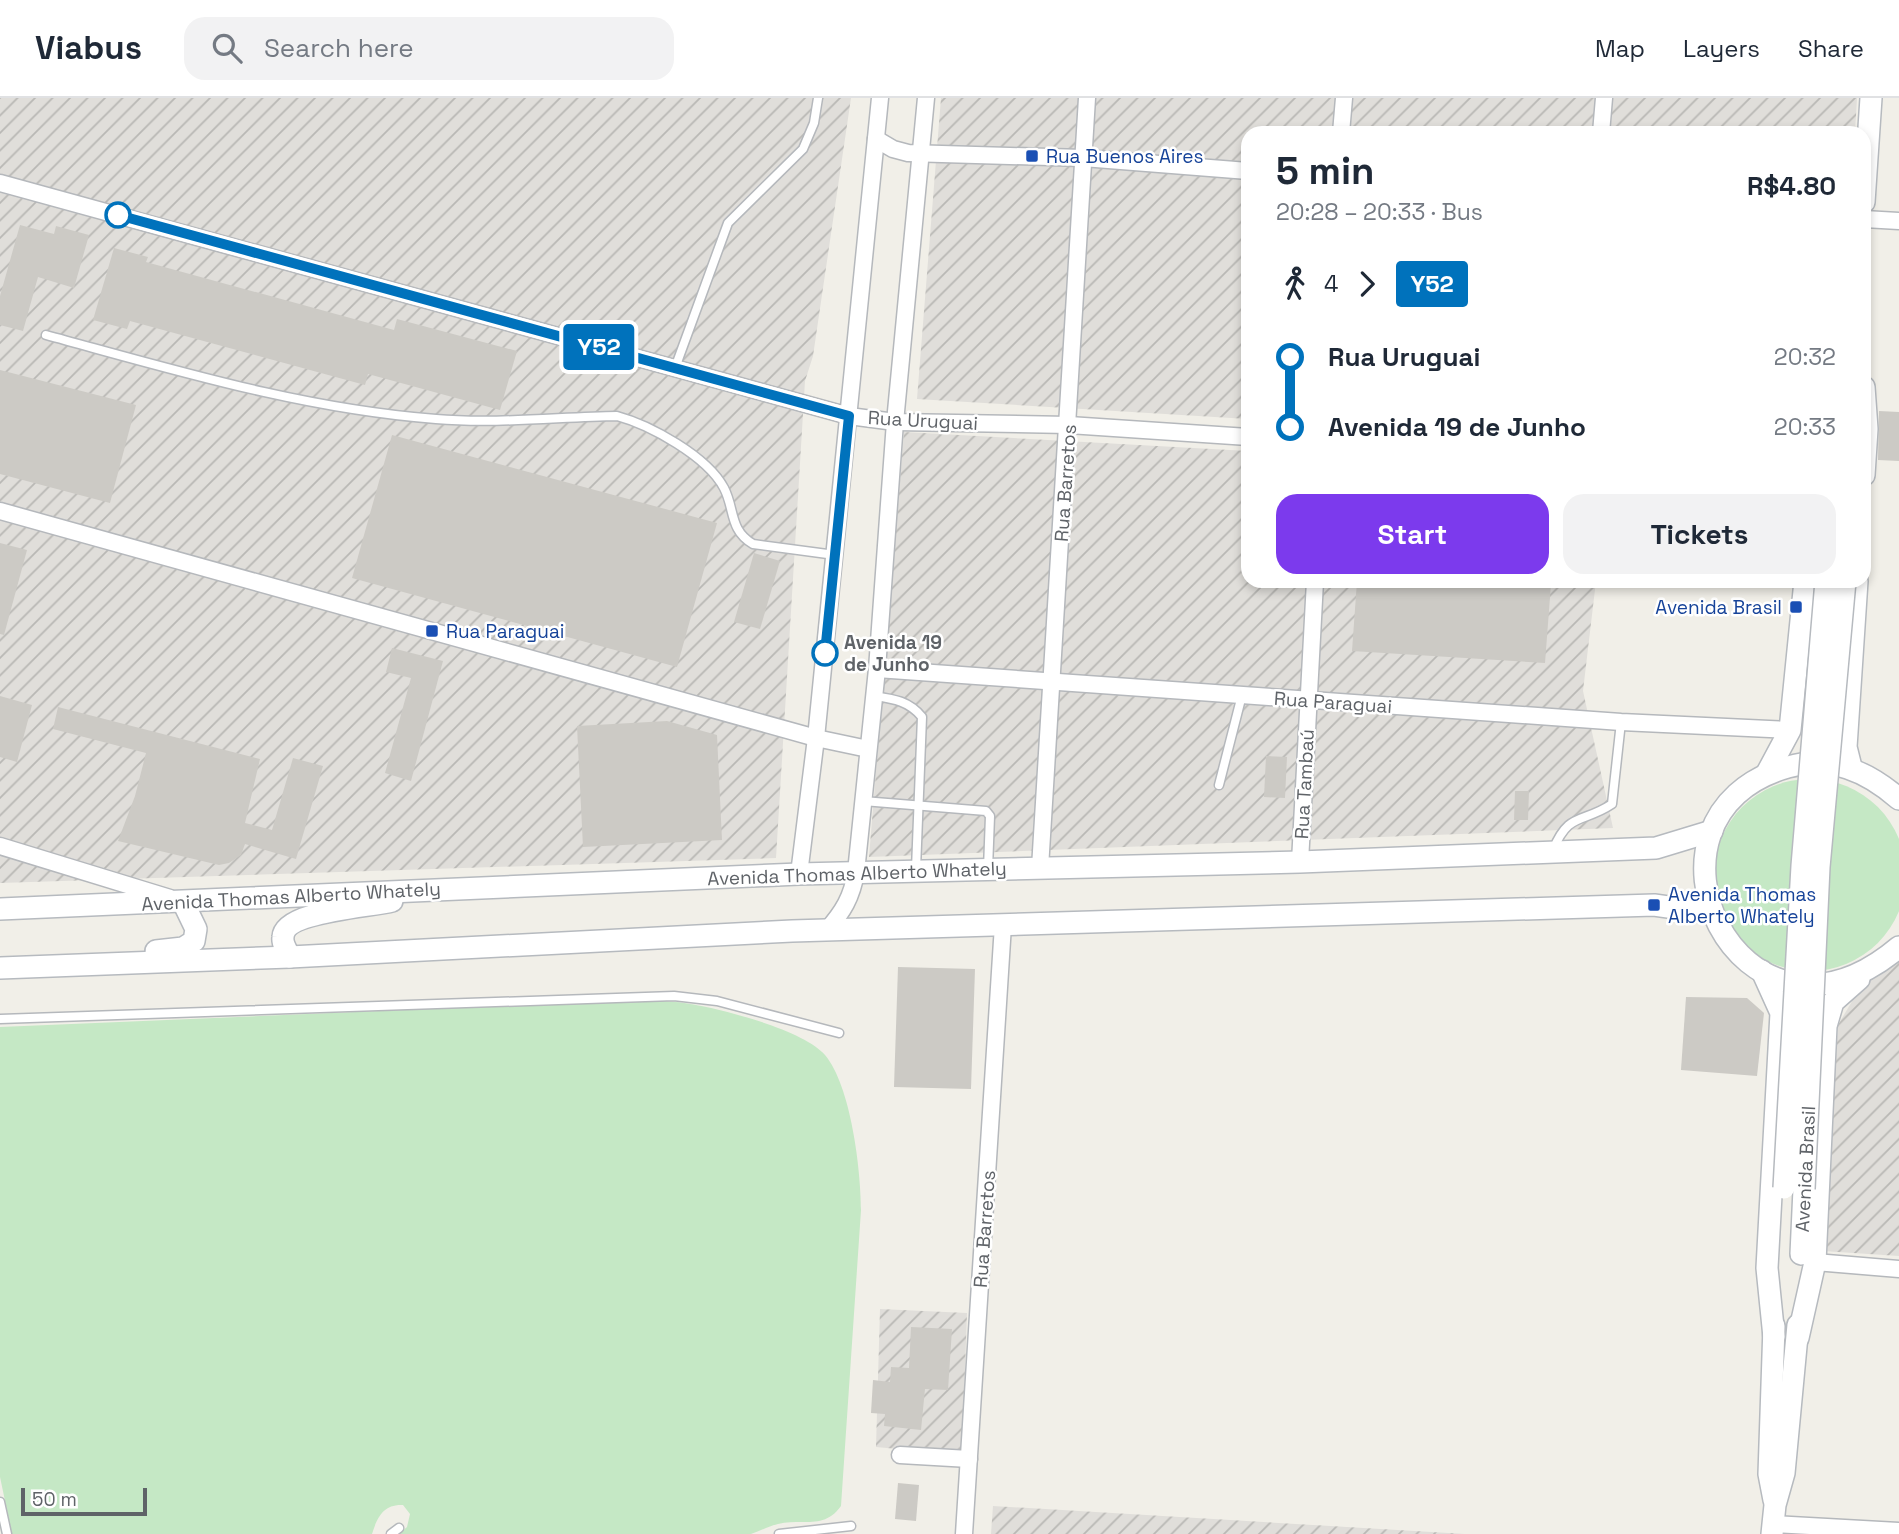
<!DOCTYPE html>
<meta charset="utf-8">
<style>
body{margin:0;font-family:"Space Grotesk",sans-serif;background:#f2f2f3;color:#1f2937;height:100vh;display:flex;flex-direction:column;font-size:26px;white-space:nowrap}
*{box-sizing:border-box;margin:0}
p{font-size:23px;color:#747a83}
.icon{flex:none;width:38px;height:38px;fill:none;stroke:currentColor;stroke-width:2;stroke-linecap:round;stroke-linejoin:round}
.map{position:relative;flex:1;overflow:hidden}
.sheet{position:absolute;left:1241px;top:28px;width:630px;height:462px;display:flex;flex-direction:column;background:#fff;border-radius:21px;box-shadow:0 4px 10px #0003}
.sheet>*{flex:none}
.badge{padding:0 14px;border-radius:5px;font-size:24px;line-height:46px}
.scale{position:absolute;left:21px;bottom:18px;width:126px;box-sizing:border-box;padding-left:7px;border:4px solid #5f6368;border-top:0;font-size:19px;line-height:24px;white-space:nowrap;color:#5f6368;-webkit-text-stroke:5px #fff;paint-order:stroke}
.map>.badge{position:absolute;translate:-50% -50%;box-shadow:0 0 0 4px #fff}
.legs{display:flex;align-items:center;gap:10px;height:77px;padding:0 35px;font-size:23px}
.legs p{margin-inline-start:auto}
.overview{display:flex;align-items:center;justify-content:space-between;height:119px;padding:0 35px}
h1{font-size:38px;font-weight:800;line-height:52px}
.button{display:flex;gap:14px;margin-top:auto;padding:14px 35px}
.button a{flex:1;height:80px;border-radius:21px;background:#7c3aed;color:#fff;font-size:28px;font-weight:800;line-height:80px;text-align:center}
.button a+a{background:#f2f2f3;color:#1f2937}
ul{padding:0 35px;list-style:none}
li{display:flex;align-items:center;gap:24px;height:70px;font-size:26px}
li i{display:grid;place-items:center;width:10px;height:100%;margin:0 9px;background:currentColor}
li i::after{content:'';width:18px;height:18px;margin:-9px;border:5px solid;border-radius:50%;background:#fff}
li p{margin-inline-start:auto}
li:first-child i{background:linear-gradient(#0000 50%,currentColor 0)}
li:last-child i{background:linear-gradient(currentColor 50%,#0000 0)}
header{display:flex;align-items:center;gap:42px;box-sizing:border-box;height:98px;padding:0 35px;background:#fff;border-bottom:2px solid #e0e1e3}
header strong{font-size:33px}
nav{display:flex;gap:38px;margin-inline-start:auto;font-size:24px}
.search{width:490px;height:63px;background:#f2f2f3;display:flex;align-items:center;gap:18px;box-sizing:border-box;padding:0 24px;border-radius:21px;color:#747a83;font-size:26px}
.map>svg:first-child{display:block}
.industrial{fill:url(#industrial-furrows)}
.green{fill:#c5e8c5}
.building{fill:#cccac5}
.lines{fill:none;stroke-linecap:round;stroke-linejoin:round}
.service-casing{stroke:#b5b8bc;stroke-width:11}
.minor-casing{stroke:#b5b8bc;stroke-width:19}
.secondary-casing{stroke:#b6babf;stroke-width:24}
.service{stroke:#fff;stroke-width:8}
.minor{stroke:#fff;stroke-width:16}
.secondary{stroke:#fff;stroke-width:21}
.secondary-bridge-casing{stroke:#b6babf;stroke-width:24;stroke-linecap:butt}
.secondary-bridge{stroke:#fff;stroke-width:21}
.line-1-casing{stroke:#fff;stroke-width:16}
.line-1{stroke:#0072bc;stroke-width:10}
.transit-dot{fill:#1a4fb4;stroke:#fff;stroke-width:2.5}
.stop-1-dot{fill:#fff;stroke:#0072bc;stroke-width:3.5}
.labels{text-anchor:middle;stroke-width:5;stroke-linejoin:round;paint-order:stroke}
.transit-label{font-size:19px;fill:#164399;stroke:#fff;text-anchor:start}
.street-label{font-size:19px;fill:#5f6368;stroke:#fff}
.stop-label{font-size:19px;font-weight:bold;fill:#5f6368;stroke:#fff;text-anchor:start}
</style>
<header>
<strong>Viabus</strong>
<div class="search"><svg class="icon" aria-label="search" viewBox="0 0 24 24"><circle cx="10" cy="10" r="6"/><path d="M15 15l6 6"/></svg>Search here</div>
<nav><a>Map</a><a>Layers</a><a>Share</a></nav>
</header>
<div class="map">
<svg width="1899" height="1436" viewBox="0 0 1899 1436">
<defs>
<pattern id="industrial-furrows" width="10" height="10" patternUnits="userSpaceOnUse" patternTransform="scale(1.75)"><rect width="10" height="10" fill="#e0deda"/><path d="M-1 1l2-2M0 10L10 0M9 11l2-2" fill="none" stroke="#b9b8b5"/></pattern>
</defs>
<rect width="100%" height="100%" fill="#f1efe8"/>
<g class="industrial">
<polygon points="0,0 851,0 813,258 805,283 776,760 0,785"/>
<polygon points="941,0 1857,0 1855,35 1248,35 1248,321 917,301"/>
<polygon points="904,334 1248,353 1248,483 1596,483 1583,593 1613,730 869,759"/>
<polygon points="1899,858 1899,1158 1823,1153 1838,927 1858,893"/>
<polygon points="880,1211 967,1215 962,1357 876,1349"/>
<polygon points="993,1408 1465,1436 991,1436"/>
</g>
<g class="green">
<circle cx="1810" cy="777" r="96"/>
<path d="M595 904C622 904 649 901 676 904 709 907 804 931 825 957 851 988 861 1072 861 1112L841 1408C824 1432 803 1420 778 1426 769 1428 760 1433 751 1436H399L407 1429 410 1416 403 1407C383 1406 377 1420 372 1436H12L0 1379V929Z"/>
</g>
<g class="building">
<polygon points="20,127 54,136 56,128 89,137 74,190 38,179 23,233 0,227 0,198"/>
<polygon points="114,150 148,159 146,164 394,232 397,221 517,253 500,312 368,276 365,287 130,223 127,231 93,222"/>
<polygon points="0,272 136,307 110,405 0,376"/>
<polygon points="1879,313 1899,314 1899,363 1878,362"/>
<polygon points="392,337 717,425 677,569 352,480"/>
<polygon points="0,445 27,452 4,537 0,536"/>
<polygon points="754,455 780,463 760,531 734,524"/>
<polygon points="1357,483 1551,486 1545,565 1352,553"/>
<polygon points="392,550 443,563 411,683 385,675 411,580 386,574"/>
<polygon points="0,598 32,607 17,664 0,659"/>
<polygon points="58,609 260,661 245,725 272,732 293,660 323,668 296,761 245,746 241,757 229,765 219,767 118,743 135,698 146,655 53,631"/>
<polygon points="667,623 717,637 722,742 583,749 577,628"/>
<polygon points="1266,658 1287,659 1285,700 1264,699"/>
<polygon points="1515,693 1529,693 1528,722 1514,722"/>
<polygon points="898,869 975,871 971,991 894,989"/>
<polygon points="1686,899 1747,900 1764,915 1757,978 1681,972"/>
<polygon points="911,1229 952,1231 948,1292 925,1291 921,1332 884,1328 885,1316 871,1315 873,1282 890,1284 891,1269 909,1270"/>
<polygon points="898,1385 919,1387 916,1423 895,1421"/>
</g>
<g class="lines">
<defs>
<g id="service">
<path d="M46 237C175 272 303 311 436 321 495 326 558 319 617 318 650 327 707 358 724 390 735 411 729 432 753 446L835 457"/>
<polyline points="675,270 728,125 803,51 814,25 818,0"/>
<path d="M874 598C894 601 909 603 922 619L916 771"/>
<polyline points="1219,687 1242,597"/>
<polyline points="863,703 986,713 990,718 988,771"/>
<path d="M1553 752C1569 713 1582 726 1612 706L1621 624"/>
<polyline points="0,921 674,898 717,903 839,935"/>
<polyline points="0,1404 7,1436"/>
<polyline points="391,1436 399,1430"/>
<polyline points="779,1436 851,1428"/>
</g>
<g id="minor">
<polyline points="1341,35 1344,0"/>
<polyline points="1601,35 1604,0"/>
<polyline points="876,41 893,51 908,55 1083,60 1248,73"/>
<polyline points="0,85 849,318 895,324 1069,327 1248,339"/>
<polyline points="1864,121 1899,123"/>
<polyline points="0,413 816,640 868,651"/>
<polyline points="877,571 1621,624 1790,632"/>
<polyline points="0,748 170,800"/>
<polyline points="1300,764 1315,483"/>
<polyline points="1040,770 1087,0"/>
<polyline points="799,776 816,640 880,0"/>
<path d="M826 833C843 814 852 799 856 774L877 571 895 324 926 0"/>
<polyline points="1815,1164 1899,1171"/>
<polyline points="900,1357 969,1361"/>
<polyline points="1774,1426 1899,1433"/>
<polyline points="964,1436 1003,827"/>
</g>
<g id="secondary">
<polyline points="1864,104 1871,0"/>
<polyline points="1864,289 1867,331 1864,377"/>
<polyline points="1851,669 1846,649 1857,483"/>
<polyline points="1767,675 1790,632 1805,483"/>
<path d="M1899 701C1867 673 1831 657 1788 669 1616 717 1739 984 1899 849"/>
<polyline points="0,811 799,776 1300,764 1656,750 1712,733"/>
<polyline points="156,853 183,850 194,843 196,831 183,804"/>
<path d="M290 859C287 853 282 846 283 839 284 813 370 809 392 803"/>
<polyline points="0,870 290,859 792,833 1654,807 1711,815"/>
<polyline points="1762,873 1781,915 1767,1170 1774,1239"/>
<polyline points="1801,1156 1804,1091"/>
<polyline points="1798,1240 1815,1164 1826,928 1833,904 1859,881"/>
<polyline points="1774,1402 1769,1376 1774,1228"/>
<polyline points="1772,1436 1775,1407 1784,1375 1798,1227"/>
</g>
</defs>
<use href="#service" class="service-casing"/>
<use href="#minor" class="minor-casing"/>
<use href="#secondary" class="secondary-casing"/>
<use href="#service" class="service"/>
<use href="#minor" class="minor"/>
<use href="#secondary" class="secondary"/>
<defs>
<g id="secondary-bridge">
<polyline points="1784,1090 1802,768 1826,483"/>
<polyline points="1804,1091 1819,769 1845,483"/>
</g>
</defs>
<use href="#secondary-bridge" class="secondary-bridge-casing"/>
<use href="#secondary-bridge" class="secondary-bridge"/>
</g>
<g class="lines">
<defs>
<polyline id="line-1" points="118,117 849,318 825,555"/>
</defs>
<use href="#line-1" class="line-1-casing"/>
<use href="#line-1" class="line-1"/>
</g>
<g class="transit-dot">
<rect x="1025" y="51" width="14" height="14" rx="3.5"/>
<rect x="1789" y="502" width="14" height="14" rx="3.5"/>
<rect x="425" y="526" width="14" height="14" rx="3.5"/>
<rect x="1647" y="800" width="14" height="14" rx="3.5"/>
</g>
<g class="stop-1-dot">
<circle cx="118" cy="117" r="12"/>
<circle cx="825" cy="555" r="12"/>
</g>
<g class="labels">
<g class="transit-label">
<text x="1046" y="65">Rua Buenos Aires</text>
<text x="1782" y="516" text-anchor="end">Avenida Brasil</text>
<text x="446" y="540">Rua Paraguai</text>
<text x="1668" y="803">Avenida Thomas<tspan x="1668" dy="22">Alberto Whately</tspan></text>
</g>
<g class="street-label">
<text transform="translate(923 322) rotate(3)" y="7">Rua Uruguai</text>
<text transform="translate(1065 385) rotate(-86)" y="7">Rua Barretos</text>
<text transform="translate(1333 604) rotate(4)" y="7">Rua Paraguai</text>
<text transform="translate(1304 686) rotate(-87)" y="7">Rua Tambaú</text>
<text transform="translate(857 775) rotate(-2)" y="7">Avenida Thomas Alberto Whately</text>
<text transform="translate(291 798) rotate(-3)" y="7">Avenida Thomas Alberto Whately</text>
<text transform="translate(1805 1071) rotate(-87)" y="7">Avenida Brasil</text>
<text transform="translate(984 1131) rotate(-86)" y="7">Rua Barretos</text>
</g>
<g class="stop-label">
<text x="844" y="551">Avenida 19<tspan x="844" dy="22">de Junho</tspan></text>
</g>
</g>
</svg>
<div class="scale">50 m</div>
<b class="badge" style="left:599px;top:249px;background:#0072bc;color:#fff">Y52</b>
<section class="sheet">
<div class="overview"><div><h1>5 min</h1><p>20:28 – 20:33 · Bus</p></div><b>R$4.80</b></div>
<div class="legs"><svg class="icon" aria-label="walk" viewBox="0 0 24 24"><circle cx="13" cy="4" r="2"/><path d="M13 8l-2 6 4 7M11 14l-3 7M7 12l3-4h3l4 4"/></svg>4<svg class="icon" aria-label="forward" viewBox="0 0 24 24"><path d="M9 5l7 7-7 7"/></svg><b class="badge" style="background:#0072bc;color:#fff">Y52</b></div>
<ul>
<li><i style="color:#0072bc"></i><b>Rua Uruguai</b><p>20:32</p></li>
<li><i style="color:#0072bc"></i><b>Avenida 19 de Junho</b><p>20:33</p></li>
</ul>
<div class="button"><a>Start</a><a>Tickets</a></div>
</section>
</div>
